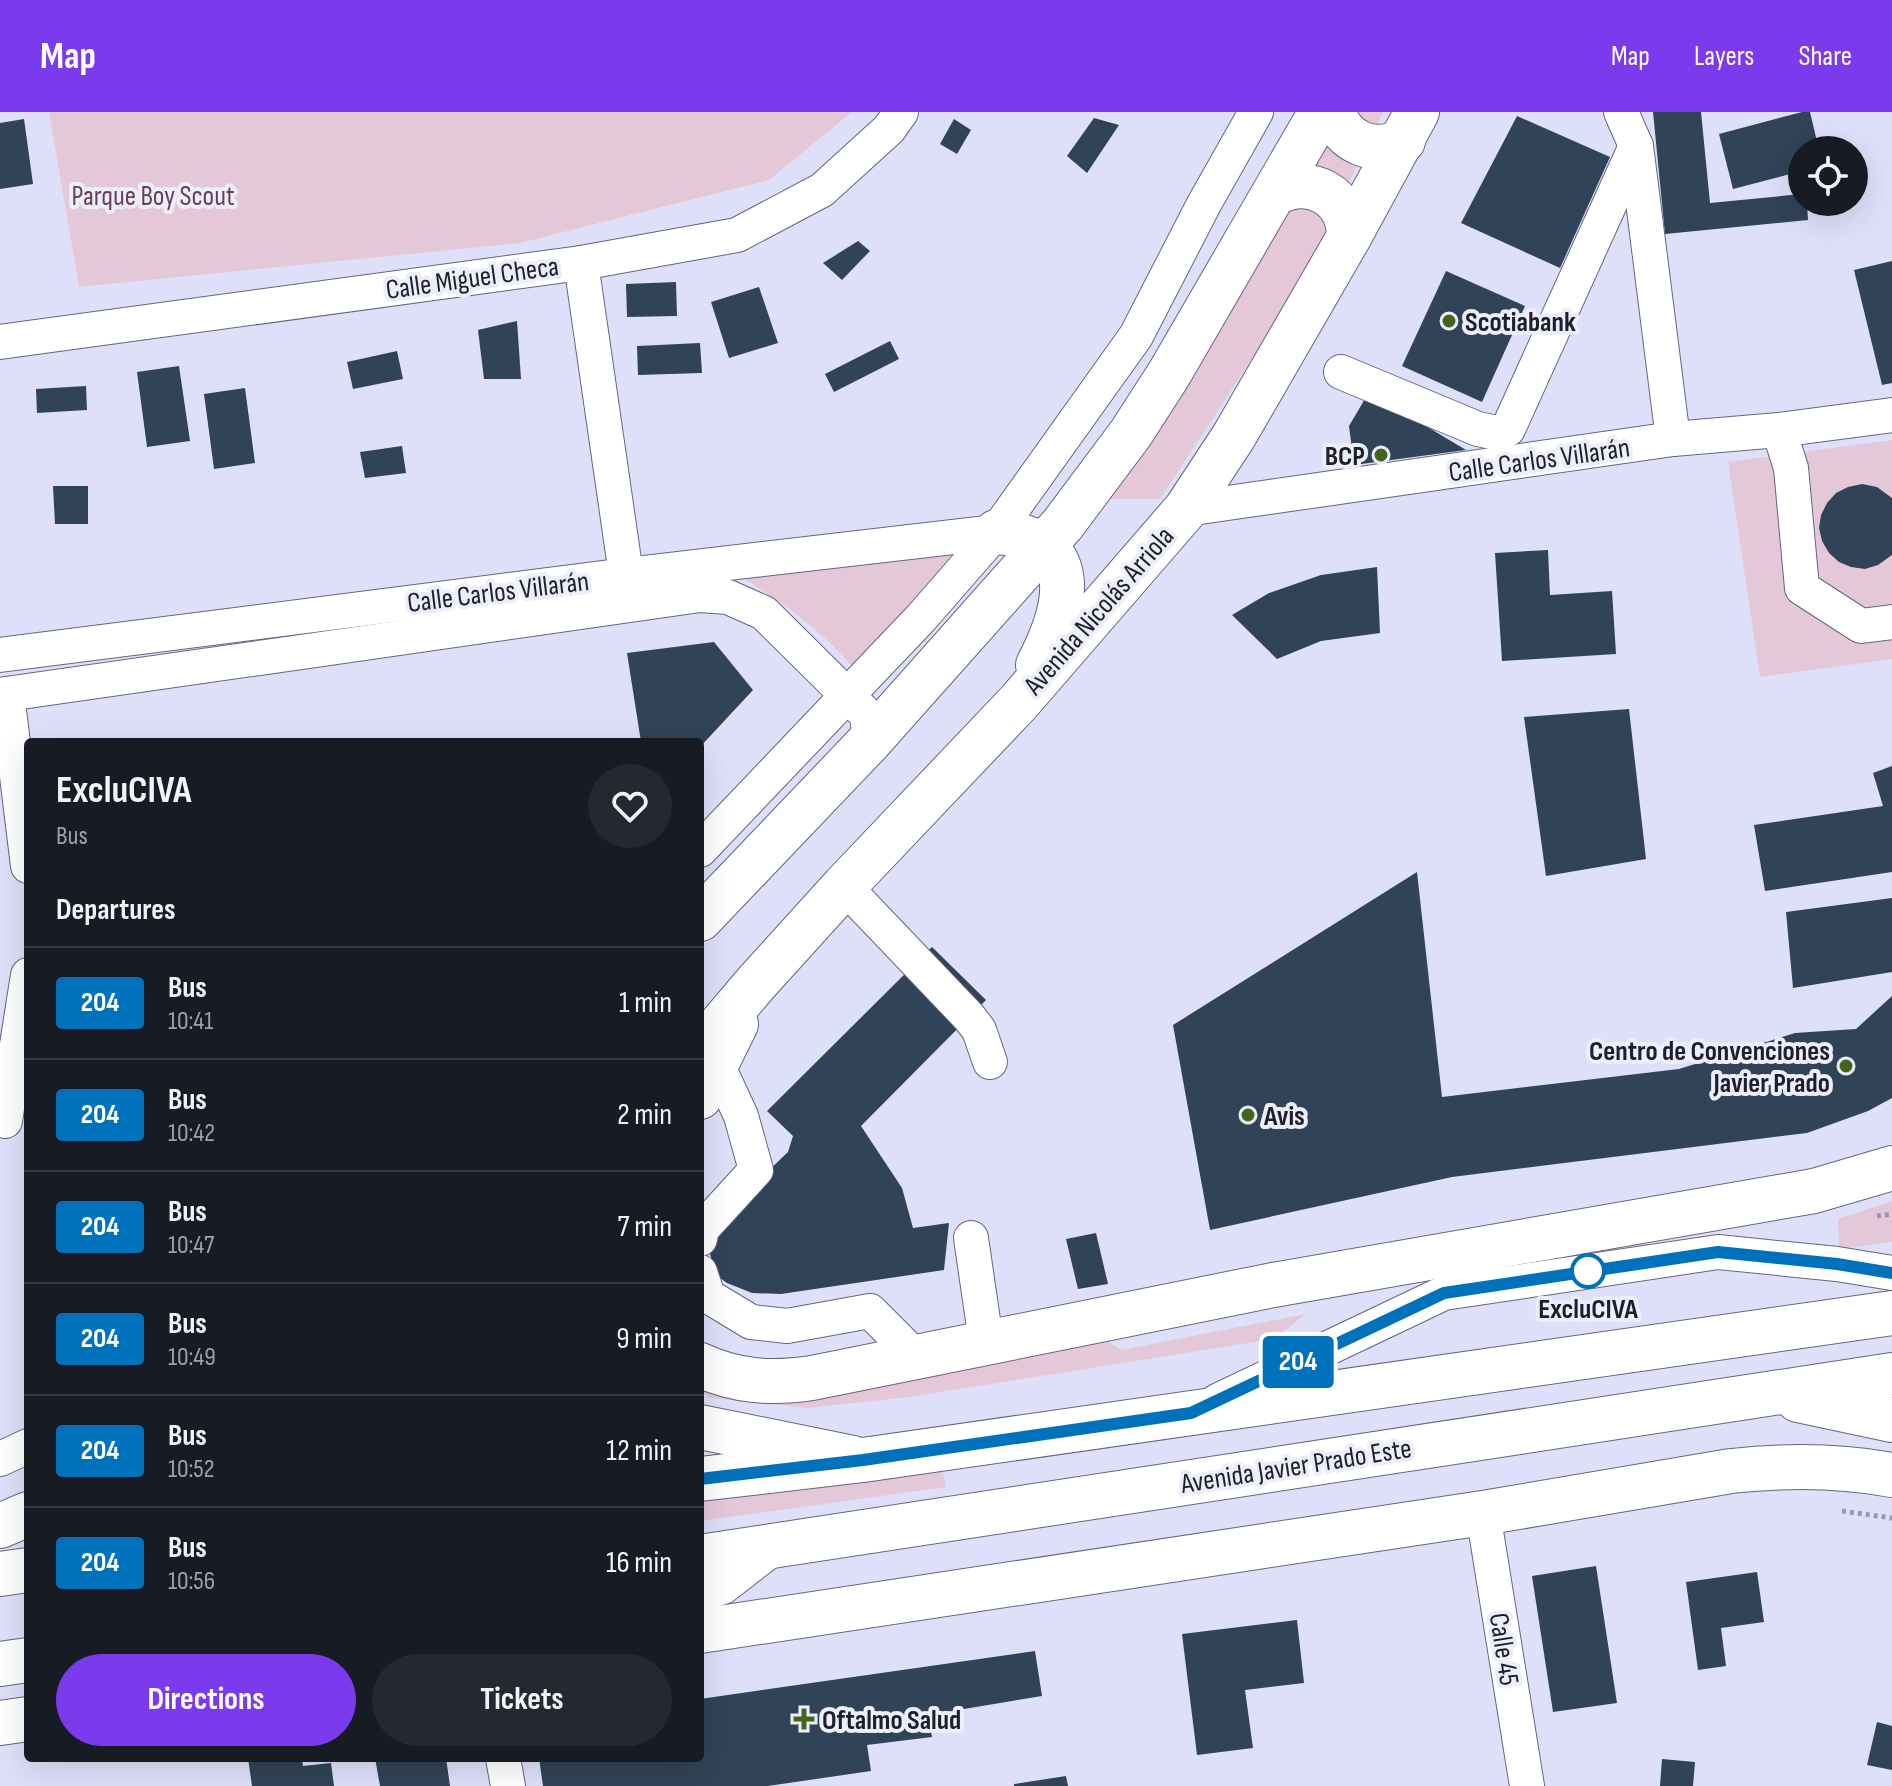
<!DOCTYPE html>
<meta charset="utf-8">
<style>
body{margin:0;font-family:"Sofia Sans Condensed",sans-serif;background:#242831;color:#f1f3f6;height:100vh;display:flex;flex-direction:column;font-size:30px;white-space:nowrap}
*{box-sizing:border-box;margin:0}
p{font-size:26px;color:#9ea1a6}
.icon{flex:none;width:44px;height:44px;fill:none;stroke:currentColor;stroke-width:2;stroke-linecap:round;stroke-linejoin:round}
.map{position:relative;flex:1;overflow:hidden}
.sheet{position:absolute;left:24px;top:626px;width:680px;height:1024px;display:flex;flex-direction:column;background:#171b24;border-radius:8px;box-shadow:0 8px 32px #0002}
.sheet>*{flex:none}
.badge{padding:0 16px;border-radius:6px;font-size:28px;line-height:52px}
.fabs{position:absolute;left:1788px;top:24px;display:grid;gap:16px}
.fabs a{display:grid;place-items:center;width:80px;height:80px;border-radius:50%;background:#171b24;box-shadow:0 8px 32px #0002;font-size:40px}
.map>.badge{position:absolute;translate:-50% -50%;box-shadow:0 0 0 4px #fff}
h2{padding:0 32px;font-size:30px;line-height:72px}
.round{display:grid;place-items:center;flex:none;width:84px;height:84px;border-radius:42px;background:#242831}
.summary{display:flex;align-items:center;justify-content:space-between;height:136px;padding:0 32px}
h1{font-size:38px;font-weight:700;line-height:60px}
.primary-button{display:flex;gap:16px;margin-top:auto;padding:16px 32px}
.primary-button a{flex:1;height:92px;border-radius:48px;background:#7c3aed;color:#fff;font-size:32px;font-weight:700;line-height:92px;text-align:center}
.primary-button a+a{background:#242831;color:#f1f3f6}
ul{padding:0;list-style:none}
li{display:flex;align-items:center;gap:24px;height:112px;padding:0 32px;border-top:2px solid #363941}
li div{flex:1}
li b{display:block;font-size:30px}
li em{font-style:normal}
li .badge{min-width:88px;font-weight:700;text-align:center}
header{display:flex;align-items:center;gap:48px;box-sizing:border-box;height:112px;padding:0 40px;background:#7c3aed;color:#fff}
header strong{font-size:38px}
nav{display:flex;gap:44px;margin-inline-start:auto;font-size:28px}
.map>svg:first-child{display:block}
.green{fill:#e5c8d8}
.building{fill:#314357}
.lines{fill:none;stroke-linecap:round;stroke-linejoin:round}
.minor-casing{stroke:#646582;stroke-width:36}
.major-casing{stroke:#646582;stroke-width:46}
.highway-casing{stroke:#646582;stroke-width:46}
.path{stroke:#9799ad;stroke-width:5;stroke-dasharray:4 4;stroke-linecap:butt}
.minor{stroke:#fff;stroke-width:34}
.major{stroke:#fff;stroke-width:44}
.highway{stroke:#fff;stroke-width:44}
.line-casing{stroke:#fff;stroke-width:18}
.line{stroke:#0072bc;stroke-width:12}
.poi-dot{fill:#43641b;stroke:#edeefb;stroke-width:3}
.stop-dot{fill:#fff;stroke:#0072bc;stroke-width:4}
.labels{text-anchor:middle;stroke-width:8;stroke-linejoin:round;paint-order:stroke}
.park-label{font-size:28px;fill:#693d58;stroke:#edeefb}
.street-label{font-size:28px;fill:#1f1f2b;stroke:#edeefb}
.poi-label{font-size:28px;font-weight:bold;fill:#1f1f2b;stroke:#edeefb;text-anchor:start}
.stop-label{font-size:28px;font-weight:bold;fill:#1f1f2b;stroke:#edeefb}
</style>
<header>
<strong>Map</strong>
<nav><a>Map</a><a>Layers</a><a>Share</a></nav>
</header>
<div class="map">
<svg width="1892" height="1674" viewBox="0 0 1892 1674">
<rect width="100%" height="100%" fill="#dee0fa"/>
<g class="green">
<polygon points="49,0 852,0 769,68 520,131 79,175"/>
<polygon points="1332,0 1383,0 1299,175 1160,387 1098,387"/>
<polygon points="1892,328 1892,547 1760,565 1728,350"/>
<path d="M963 432 854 557C823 520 785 492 744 467Z"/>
<polygon points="1892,1089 1892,1130 1839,1137 1838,1107"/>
<polygon points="1306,1202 1274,1227 910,1285 807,1296 711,1286 700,1280 700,1272 1103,1226 1121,1238"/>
<polygon points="941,1351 946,1375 700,1409 700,1387"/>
</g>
<g class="building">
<polygon points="1653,0 1701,0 1710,91 1802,82 1802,90 1807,90 1808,108 1665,122"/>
<polygon points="1802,0 1810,0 1819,38 1802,38 1802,59 1733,77 1719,22"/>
<polygon points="1517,4 1610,45 1560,156 1461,111"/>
<polygon points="1094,6 1119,13 1087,61 1067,44"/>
<polygon points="24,7 33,72 0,77 0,11"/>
<polygon points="954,7 971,18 957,42 940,32"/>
<polygon points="858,129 870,139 842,168 823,151"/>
<polygon points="1892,149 1892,271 1882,273 1854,158"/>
<polygon points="1446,159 1525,194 1482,290 1402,254"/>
<polygon points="676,170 677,204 627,205 626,172"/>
<polygon points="759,175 778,231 729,246 711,190"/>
<polygon points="517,209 521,267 484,267 478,218"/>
<polygon points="890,229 899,247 834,280 825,262"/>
<polygon points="700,231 702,261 638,263 637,234"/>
<polygon points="397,239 403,267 353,277 347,250"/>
<polygon points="179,254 190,329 147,335 137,260"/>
<polygon points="86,274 87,298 37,301 36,277"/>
<polygon points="245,276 255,351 214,357 204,282"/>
<polygon points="1369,280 1466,338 1354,353 1349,314"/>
<polygon points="402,334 406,361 365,366 360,340"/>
<polygon points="1862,372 1877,375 1892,386 1892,443 1878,453 1865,457 1851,455 1839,450 1829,441 1822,429 1819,416 1821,403 1827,391 1836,381 1848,375"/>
<polygon points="53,374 88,374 88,412 55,412"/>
<polygon points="1548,438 1550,483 1612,479 1616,542 1502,549 1495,441"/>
<polygon points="1377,455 1380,521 1321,529 1277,547 1232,503 1269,481 1321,463"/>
<polygon points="714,530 753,578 700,635 700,630 641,630 627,541"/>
<polygon points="1629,597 1646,747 1546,764 1524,605"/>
<polygon points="1892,654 1892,760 1765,779 1754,713 1883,694 1873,661"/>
<polygon points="1417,760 1442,985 1679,957 1795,921 1856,917 1892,884 1892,986 1868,999 1807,1021 1452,1065 1210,1118 1173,913"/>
<polygon points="1892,786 1892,860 1793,876 1786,800"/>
<polygon points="932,835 986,888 861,1014 902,1076 913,1116 949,1111 944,1158 781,1182 752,1181 727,1171 716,1163 710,1142 716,1125 737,1100 771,1067 766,1061 788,1040 793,1024 767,999"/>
<polygon points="1096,1121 1108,1172 1078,1177 1066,1127"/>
<polygon points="1596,1454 1617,1591 1553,1600 1532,1464"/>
<polygon points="1757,1460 1764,1510 1721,1516 1726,1554 1698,1558 1686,1470"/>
<polygon points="1297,1508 1304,1571 1245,1578 1253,1636 1197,1643 1182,1522"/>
<polygon points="1035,1539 1042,1584 928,1603 932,1625 867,1633 871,1659 768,1674 543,1674 539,1646 700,1646 700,1587"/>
<polygon points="1877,1610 1892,1614 1892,1658 1867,1653"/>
<polygon points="248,1646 302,1646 303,1654 331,1651 334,1674 252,1674"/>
<polygon points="375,1646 446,1646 450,1674 380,1674"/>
<polygon points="1662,1647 1695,1650 1693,1674 1660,1674"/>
<polygon points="1066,1664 1068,1674 1014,1674 1014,1672"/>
</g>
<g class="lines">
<defs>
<g id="minor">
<polyline points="1621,0 1636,34 1673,327"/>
<polyline points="581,151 629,483"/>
<polyline points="0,230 581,151 737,123 822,78 889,17 901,0"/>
<polyline points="1341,260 1478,317 1497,321 1508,317 1636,34"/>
<polyline points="1779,318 1791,356 1802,476 1861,514 1892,510"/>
<polyline points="1186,397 1673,327 1779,318 1892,303"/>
<polyline points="0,543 626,463 996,420"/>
<polyline points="7,582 28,754"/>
<polyline points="0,583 700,483 728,485 764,501 867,603 870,629"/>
<polyline points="700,738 921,506 996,420 1136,224 1204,92 1256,0"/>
<polyline points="844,774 969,905 979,918 990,950"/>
<polyline points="5,1009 28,863"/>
<polyline points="971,1126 986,1229"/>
<polyline points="700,1127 702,1117 756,1058 741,1004 717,952"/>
<polyline points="700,1160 708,1184 751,1210 787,1214 870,1199 915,1244"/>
<polyline points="1217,1289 1444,1181 1718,1140 1837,1152 1892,1161"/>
<polyline points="0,1347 28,1334"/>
<polyline points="1483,1401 1527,1674"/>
<polyline points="700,1483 723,1475 776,1434"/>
<polyline points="503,1646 508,1674"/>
</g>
<g id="major">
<path d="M1333 0C1344 31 1373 43 1403 29"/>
<path d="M1274 82C1310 62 1349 84 1349 125"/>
<path d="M996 420C1085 426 1068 495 1038 553"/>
<polyline points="700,807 870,629 1063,412 1131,321 1169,262 1321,0"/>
<polyline points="700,937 757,870 844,774 1018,591 1186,397 1234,324 1349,125 1417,0"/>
<polyline points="700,985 736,912"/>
<path d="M700 1253C737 1270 772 1272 812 1266L1273 1173 1814 1079 1892 1056"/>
<polyline points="700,1315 853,1346"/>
<polyline points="0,1414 28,1402"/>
<path d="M700 1519 1483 1401 1731 1359C1786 1353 1838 1353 1892 1363"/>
<polyline points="0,1611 28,1607"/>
</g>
<g id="highway">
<polyline points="1798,1288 1892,1308"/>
<polyline points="700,1367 863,1348 1892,1201"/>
<polyline points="700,1445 1892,1263"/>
<polyline points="0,1462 28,1458"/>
<polyline points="0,1552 28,1548"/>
</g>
</defs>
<use href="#minor" class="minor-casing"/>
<use href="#major" class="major-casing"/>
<use href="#highway" class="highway-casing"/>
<g class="path">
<polyline points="1877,1104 1892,1102"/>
<polyline points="1842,1399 1892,1406"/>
</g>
<use href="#minor" class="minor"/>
<use href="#major" class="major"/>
<use href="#highway" class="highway"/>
</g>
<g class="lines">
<defs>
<polyline id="line" points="700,1367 863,1348 1191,1301 1444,1181 1718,1140 1837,1152 1892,1161"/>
</defs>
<use href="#line" class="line-casing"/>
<use href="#line" class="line"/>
</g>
<g class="poi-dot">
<circle cx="1449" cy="209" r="8"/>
<circle cx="1381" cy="343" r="8"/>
<circle cx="1846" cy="954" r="8"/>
<circle cx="1248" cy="1003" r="8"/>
<path d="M800 1595h8v8h8v8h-8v8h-8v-8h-8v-8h8z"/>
</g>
<circle class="stop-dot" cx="1588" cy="1159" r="16"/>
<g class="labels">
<g class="park-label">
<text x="153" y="93">Parque Boy Scout</text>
</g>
<g class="street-label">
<text transform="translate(472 165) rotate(-8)" y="10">Calle Miguel Checa</text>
<text transform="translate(1539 347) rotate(-8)" y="10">Calle Carlos Villarán</text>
<text transform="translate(498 479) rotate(-7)" y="10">Calle Carlos Villarán</text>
<text transform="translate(1098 498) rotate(-49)" y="10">Avenida Nicolás Arriola</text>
<text transform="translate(1296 1353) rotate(-9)" y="10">Avenida Javier Prado Este</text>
<text transform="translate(1505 1537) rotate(81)" y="10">Calle 45</text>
</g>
<g class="poi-label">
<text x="1465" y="219">Scotiabank</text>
<text x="1365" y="353" text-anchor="end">BCP</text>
<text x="1830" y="948" text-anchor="end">Centro de Convenciones<tspan x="1830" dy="32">Javier Prado</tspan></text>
<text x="1264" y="1013">Avis</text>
<text x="822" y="1617">Oftalmo Salud</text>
</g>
<g class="stop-label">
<text x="1588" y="1206">ExcluCIVA</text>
</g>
</g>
</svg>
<div class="fabs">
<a><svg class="icon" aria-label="locate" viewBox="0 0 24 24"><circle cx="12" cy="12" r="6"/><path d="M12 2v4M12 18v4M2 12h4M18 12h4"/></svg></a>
</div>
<b class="badge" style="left:1298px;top:1250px;background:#0072bc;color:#fff">204</b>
<section class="sheet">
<div class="summary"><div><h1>ExcluCIVA</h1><p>Bus</p></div><a class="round"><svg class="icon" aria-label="heart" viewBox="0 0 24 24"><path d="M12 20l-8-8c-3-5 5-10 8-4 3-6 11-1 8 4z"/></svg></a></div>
<h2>Departures</h2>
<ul>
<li><span class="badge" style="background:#0072bc;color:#fff">204</span><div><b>Bus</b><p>10:41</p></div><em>1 min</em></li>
<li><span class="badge" style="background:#0072bc;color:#fff">204</span><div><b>Bus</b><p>10:42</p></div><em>2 min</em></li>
<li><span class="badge" style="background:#0072bc;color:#fff">204</span><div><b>Bus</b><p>10:47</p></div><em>7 min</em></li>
<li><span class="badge" style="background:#0072bc;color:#fff">204</span><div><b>Bus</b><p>10:49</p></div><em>9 min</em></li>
<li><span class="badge" style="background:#0072bc;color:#fff">204</span><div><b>Bus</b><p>10:52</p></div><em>12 min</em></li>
<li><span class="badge" style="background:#0072bc;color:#fff">204</span><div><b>Bus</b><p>10:56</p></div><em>16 min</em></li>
</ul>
<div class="primary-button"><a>Directions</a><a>Tickets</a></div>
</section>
</div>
